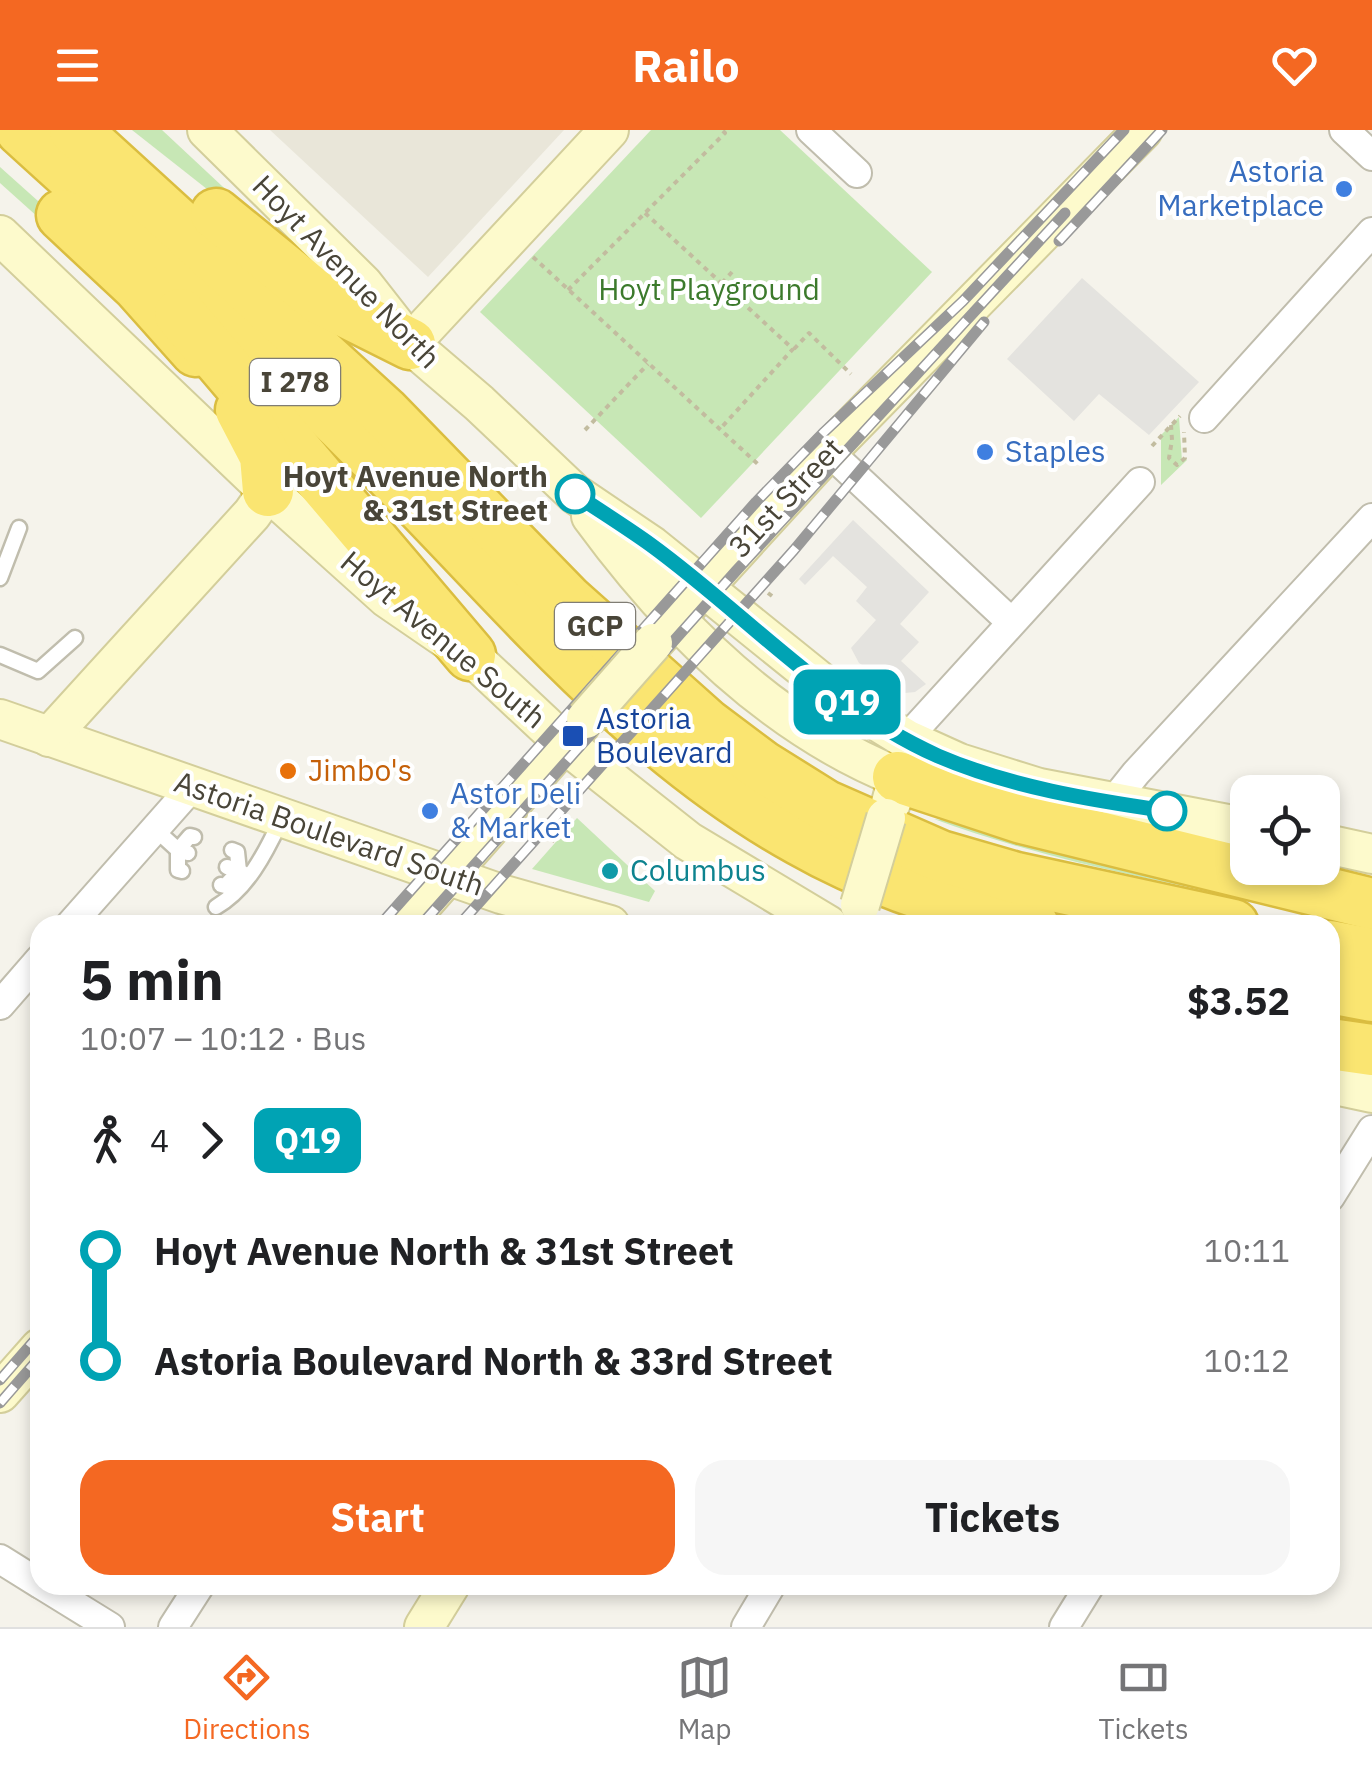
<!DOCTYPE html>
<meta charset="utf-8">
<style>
body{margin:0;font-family:"IBM Plex Sans",sans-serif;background:#f6f6f6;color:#202124;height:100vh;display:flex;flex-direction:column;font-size:38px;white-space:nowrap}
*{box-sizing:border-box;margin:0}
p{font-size:32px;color:#757577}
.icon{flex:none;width:55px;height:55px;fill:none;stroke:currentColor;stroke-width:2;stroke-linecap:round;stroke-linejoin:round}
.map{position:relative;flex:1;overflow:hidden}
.sheet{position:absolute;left:30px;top:785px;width:1310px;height:680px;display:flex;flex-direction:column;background:#fff;border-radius:30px;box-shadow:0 5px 15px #0003}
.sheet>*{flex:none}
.badge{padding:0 20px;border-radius:15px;font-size:35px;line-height:65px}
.controls{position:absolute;left:1230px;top:645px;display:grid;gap:20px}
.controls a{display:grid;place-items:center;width:110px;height:110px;border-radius:20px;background:#fff;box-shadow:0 5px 15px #0003;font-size:50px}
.map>.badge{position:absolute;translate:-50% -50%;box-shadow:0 0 0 5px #fff}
.legs{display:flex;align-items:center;gap:15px;height:110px;padding:0 50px;font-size:32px}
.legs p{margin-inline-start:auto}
.overview{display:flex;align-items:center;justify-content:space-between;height:170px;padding:0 50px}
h1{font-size:55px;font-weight:700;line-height:75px}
.action{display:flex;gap:20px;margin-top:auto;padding:20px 50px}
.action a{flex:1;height:115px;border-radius:30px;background:#f46822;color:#fff;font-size:40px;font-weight:700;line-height:115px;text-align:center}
.action a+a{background:#f6f6f6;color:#202124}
ul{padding:0 50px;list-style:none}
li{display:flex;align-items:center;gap:35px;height:110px;font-size:38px}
li i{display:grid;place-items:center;width:15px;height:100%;margin:0 12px;background:currentColor}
li i::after{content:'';width:25px;height:25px;margin:-12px;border:8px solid;border-radius:50%;background:#fff}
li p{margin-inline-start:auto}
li:first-child i{background:linear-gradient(#0000 50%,currentColor 0)}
li:last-child i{background:linear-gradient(currentColor 50%,#0000 0)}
header{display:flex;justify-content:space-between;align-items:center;height:130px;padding:0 50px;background:#f46822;color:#fff;font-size:45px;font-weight:700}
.tab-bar{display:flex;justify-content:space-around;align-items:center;height:140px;border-top:2px solid #e0e0e0;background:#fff;font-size:28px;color:#757577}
.tab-bar a{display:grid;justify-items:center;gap:5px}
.tab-bar .current{color:#f46822}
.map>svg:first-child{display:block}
.residential{fill:#e9e6d9}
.green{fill:#c7e7b5}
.parking{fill:#e4e3df}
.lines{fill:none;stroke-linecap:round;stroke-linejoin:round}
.lane-casing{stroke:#c0bdad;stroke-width:19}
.street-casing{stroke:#c0bdad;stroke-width:32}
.secondary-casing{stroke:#d3ce9b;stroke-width:42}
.highway-casing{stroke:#dabd40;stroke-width:55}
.path{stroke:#c2bc9f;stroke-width:4;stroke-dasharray:5 5;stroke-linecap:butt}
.lane{stroke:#fff;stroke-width:14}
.street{stroke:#fff;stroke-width:28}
.secondary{stroke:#fdfacc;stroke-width:38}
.highway{stroke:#fae571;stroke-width:50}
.rail-casing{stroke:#999;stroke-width:11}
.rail{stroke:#fff;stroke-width:8;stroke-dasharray:22;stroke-linecap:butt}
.secondary-bridge-casing{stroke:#d3ce9b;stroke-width:42;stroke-linecap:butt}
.secondary-bridge{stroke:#fdfacc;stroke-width:38}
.line-1-casing{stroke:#fff;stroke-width:22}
.line-1{stroke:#00a3b4;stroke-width:15}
.shop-dot{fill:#3f7fe0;stroke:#fff;stroke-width:4}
.stop-1-dot{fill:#fff;stroke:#00a3b4;stroke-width:5}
.transit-dot{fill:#1a4fb4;stroke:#fff;stroke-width:4}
.food-dot{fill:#e8710a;stroke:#fff;stroke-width:4}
.culture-dot{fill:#0f9aa8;stroke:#fff;stroke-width:4}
.labels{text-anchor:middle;stroke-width:8;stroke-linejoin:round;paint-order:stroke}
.shield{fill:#fff;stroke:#807d74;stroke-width:2.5}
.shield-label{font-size:28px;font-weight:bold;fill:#494538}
.shop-label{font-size:30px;fill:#366cbe;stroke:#fff;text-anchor:start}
.street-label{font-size:30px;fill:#494538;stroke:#fff}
.park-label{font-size:30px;fill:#3c7a2c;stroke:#fff}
.stop-label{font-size:30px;font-weight:bold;fill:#494538;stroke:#fff;text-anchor:end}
.transit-label{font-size:30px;fill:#164399;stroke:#fff;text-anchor:start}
.food-label{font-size:30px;fill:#c56008;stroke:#fff;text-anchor:start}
.culture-label{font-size:30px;fill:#0d838f;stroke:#fff;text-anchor:start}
</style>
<header><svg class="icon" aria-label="menu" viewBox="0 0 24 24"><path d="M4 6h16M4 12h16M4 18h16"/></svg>Railo<svg class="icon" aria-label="heart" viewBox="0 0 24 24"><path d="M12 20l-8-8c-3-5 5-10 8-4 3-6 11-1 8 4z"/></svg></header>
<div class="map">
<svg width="1372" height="1497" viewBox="0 0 1372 1497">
<rect width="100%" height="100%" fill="#f5f3eb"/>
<polygon class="residential" points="270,0 564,0 428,147"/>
<g class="green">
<polygon points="132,0 162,0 252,84 245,89"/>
<polygon points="651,0 780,0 932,142 701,388 480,182"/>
<polygon points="0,37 124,148 186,220 0,53"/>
<polygon points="1179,287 1182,331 1185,328 1187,330 1161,355 1161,305"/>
<polygon points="577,688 655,761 649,772 532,739"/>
<path d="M934 689 1032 702 1347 788C1208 760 1067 738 934 689Z"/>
</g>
<g class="parking">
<polygon points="1082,148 1199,252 1149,305 1099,264 1074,291 1007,229"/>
<polygon points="853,390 929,462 900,494 919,512 901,531 926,554 915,562 905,563 859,533 851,518 876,490 856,471 867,457 833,426 805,455 799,449"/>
</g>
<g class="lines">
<defs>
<g id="lane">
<polyline points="0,448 19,398"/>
<polyline points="0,525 38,541 75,508"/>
<polyline points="155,699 178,720 190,706 194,707"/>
<polyline points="232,720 237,722 239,741 243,743"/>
<polyline points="182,741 178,740 178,720 188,723"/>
<polyline points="221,755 225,756 239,741 227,737"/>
<path d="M216 777C247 759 265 724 280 692"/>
</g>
<g id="street">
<polyline points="811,0 857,43"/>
<polyline points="1344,0 1372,26"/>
<polyline points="1204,288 1372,102"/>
<polyline points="828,321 1010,491"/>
<polyline points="906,609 1140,352"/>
<polyline points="1112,673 1136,643 1372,388"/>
<polyline points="70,795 192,657"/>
<polyline points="0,875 40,829"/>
<polyline points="1330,1067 1372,1000"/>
<polyline points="0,1429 40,1454"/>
<polyline points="42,1455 110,1497"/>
<polyline points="173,1497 200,1455"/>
<polyline points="746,1497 771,1455"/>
<polyline points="1064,1497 1090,1455"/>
</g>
<g id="secondary">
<polyline points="207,0 363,154 410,214 479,273 575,364 652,416 843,570 906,609 959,633 1039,658 1248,698"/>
<polyline points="0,105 268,361 387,468 470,525 564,613 688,711 828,795"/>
<polyline points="410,214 609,0"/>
<path d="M591 386C670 494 771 596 898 647L891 673"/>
<polyline points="653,513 828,321 1143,0"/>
<polyline points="0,589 501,764 610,795"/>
<polyline points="49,607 252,384 268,361"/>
<polyline points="1322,713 1372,724"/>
<polyline points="404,795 581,594"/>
<polyline points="1330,954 1372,963"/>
<polyline points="0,1263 40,1218"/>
<polyline points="424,1497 450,1455"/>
</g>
<g id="highway">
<path d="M21 0C136 105 254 208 364 318 502 455 627 614 800 710 872 751 952 777 1033 795"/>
<polyline points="75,0 384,282 567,470 706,594 762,636 826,676 940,726 1016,748 1233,795"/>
<polyline points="216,84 320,169 410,214"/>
<polyline points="62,85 138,156 196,221"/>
<polyline points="180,184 470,525"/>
<polyline points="241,280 265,326 268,361"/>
<polyline points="898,647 1022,688 1372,774"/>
<polyline points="1330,816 1372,824"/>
<polyline points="1330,858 1372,866"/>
<polyline points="1330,914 1372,920"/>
</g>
</defs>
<use href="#lane" class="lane-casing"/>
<use href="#street" class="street-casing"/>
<use href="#secondary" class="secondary-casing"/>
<use href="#highway" class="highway-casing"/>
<g class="path">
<polyline points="645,83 793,219 720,299"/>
<polyline points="533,127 761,337"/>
<polyline points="722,153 732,142"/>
<polyline points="568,160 725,3 722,0"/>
<polyline points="794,219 809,203 851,244"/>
<polyline points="1171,295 1172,310 1169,328 1177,335 1185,328 1184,302"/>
<polyline points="585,300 648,234"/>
<polyline points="1152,316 1180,286"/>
<polyline points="768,463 772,466"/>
<polyline points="552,712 554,707"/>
</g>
<use href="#lane" class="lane"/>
<use href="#street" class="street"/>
<use href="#secondary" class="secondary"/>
<use href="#highway" class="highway"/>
<defs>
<g id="rail">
<polyline points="1059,111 1162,0"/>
<polyline points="380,795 756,372 823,303 963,171 1124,0"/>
<polyline points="421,795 736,441 1065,83"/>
<polyline points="459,795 794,420 984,192"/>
<polyline points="0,1250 40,1204"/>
<polyline points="0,1273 40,1227"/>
</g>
</defs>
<use href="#rail" class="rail-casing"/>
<use href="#rail" class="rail"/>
<defs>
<g id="secondary-bridge">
<polyline points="586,589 653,513"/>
<polyline points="860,775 886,688"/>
</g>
</defs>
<use href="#secondary-bridge" class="secondary-bridge-casing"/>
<use href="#secondary-bridge" class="secondary-bridge"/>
</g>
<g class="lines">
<defs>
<path id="line-1" d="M575 364C600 381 626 397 651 415 746 484 828 577 938 626 1010 657 1091 670 1167 681"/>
</defs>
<use href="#line-1" class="line-1-casing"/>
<use href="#line-1" class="line-1"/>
</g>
<g class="shop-dot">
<circle cx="1344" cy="59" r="10"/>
<circle cx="985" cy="322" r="10"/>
<circle cx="430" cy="681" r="10"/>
</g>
<g class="stop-1-dot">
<circle cx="575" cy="364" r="18"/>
<circle cx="1167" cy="681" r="18"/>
</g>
<rect class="transit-dot" x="561" y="594" width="24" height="24" rx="5"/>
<circle class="food-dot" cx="288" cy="641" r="10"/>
<circle class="culture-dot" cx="610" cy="741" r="10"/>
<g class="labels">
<g class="shield">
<rect x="250" y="229" width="90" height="46" rx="8"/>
<rect x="555" y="473" width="80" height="46" rx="8"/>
</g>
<g class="shield-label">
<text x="295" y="262">I 278</text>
<text x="595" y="506">GCP</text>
</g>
<g class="shop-label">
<text x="1324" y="52" text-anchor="end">Astoria<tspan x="1324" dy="34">Marketplace</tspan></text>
<text x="1005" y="332">Staples</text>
<text x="450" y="674">Astor Deli<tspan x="450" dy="34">&amp; Market</tspan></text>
</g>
<g class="street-label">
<text transform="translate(346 142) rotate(46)" y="10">Hoyt Avenue North</text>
<text transform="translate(786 368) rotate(-47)" y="10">31st Street</text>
<text transform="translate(443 510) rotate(40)" y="10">Hoyt Avenue South</text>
<text transform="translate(329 704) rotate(19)" y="10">Astoria Boulevard South</text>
</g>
<g class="park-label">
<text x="709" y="170">Hoyt Playground</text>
</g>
<g class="stop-label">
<text x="548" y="357">Hoyt Avenue North<tspan x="548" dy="34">&amp; 31st Street</tspan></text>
</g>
<g class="transit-label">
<text x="596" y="599">Astoria<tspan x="596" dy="34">Boulevard</tspan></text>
</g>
<g class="food-label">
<text x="308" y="651">Jimbo's</text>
</g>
<g class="culture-label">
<text x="630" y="751">Columbus</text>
</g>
</g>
</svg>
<div class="controls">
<a><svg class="icon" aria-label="locate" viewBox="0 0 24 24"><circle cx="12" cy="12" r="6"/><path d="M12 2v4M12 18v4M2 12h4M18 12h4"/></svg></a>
</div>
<b class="badge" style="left:847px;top:572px;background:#00a3b4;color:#fff">Q19</b>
<section class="sheet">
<div class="overview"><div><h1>5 min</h1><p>10:07 – 10:12 · Bus</p></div><b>$3.52</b></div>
<div class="legs"><svg class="icon" aria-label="walk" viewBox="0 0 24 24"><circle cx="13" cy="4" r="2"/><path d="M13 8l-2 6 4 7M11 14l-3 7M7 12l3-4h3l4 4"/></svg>4<svg class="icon" aria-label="forward" viewBox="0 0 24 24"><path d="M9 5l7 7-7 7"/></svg><b class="badge" style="background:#00a3b4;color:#fff">Q19</b></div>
<ul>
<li><i style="color:#00a3b4"></i><b>Hoyt Avenue North &amp; 31st Street</b><p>10:11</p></li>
<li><i style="color:#00a3b4"></i><b>Astoria Boulevard North &amp; 33rd Street</b><p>10:12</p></li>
</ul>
<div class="action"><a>Start</a><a>Tickets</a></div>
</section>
</div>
<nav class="tab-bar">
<a class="current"><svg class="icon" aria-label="directions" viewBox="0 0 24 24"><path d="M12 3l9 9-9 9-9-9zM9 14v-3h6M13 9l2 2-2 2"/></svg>Directions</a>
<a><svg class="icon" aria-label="map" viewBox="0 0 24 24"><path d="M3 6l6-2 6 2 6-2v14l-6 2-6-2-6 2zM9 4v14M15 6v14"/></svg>Map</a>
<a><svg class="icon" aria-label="tickets" viewBox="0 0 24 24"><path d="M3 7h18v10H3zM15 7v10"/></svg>Tickets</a>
</nav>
